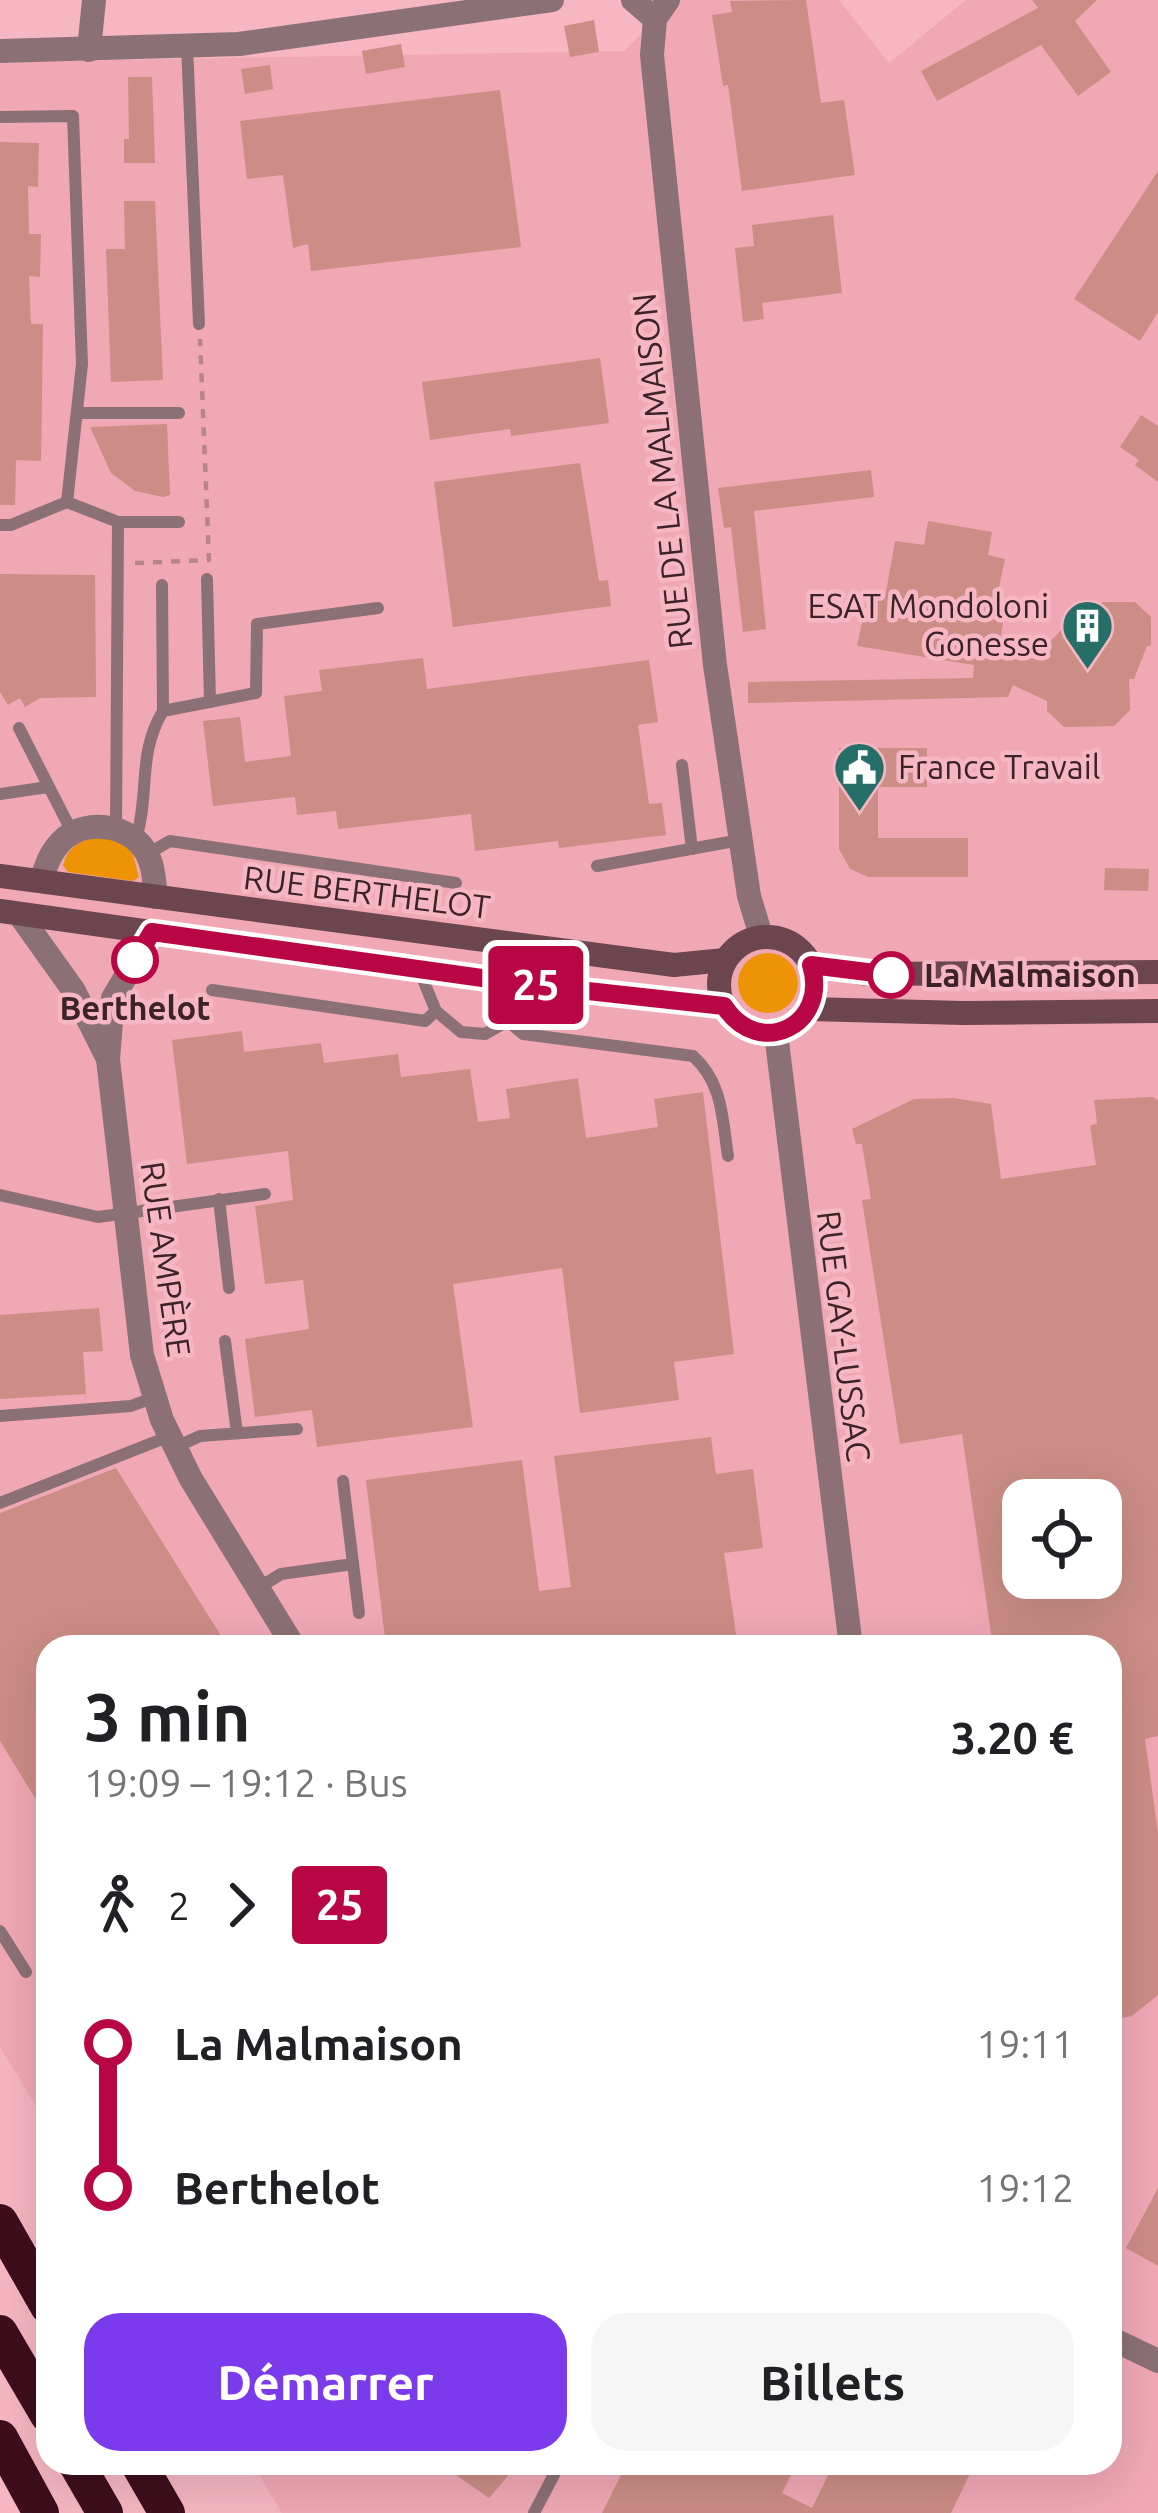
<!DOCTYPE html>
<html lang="fr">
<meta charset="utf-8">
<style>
body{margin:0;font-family:Ubuntu,sans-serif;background:#f6f6f6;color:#202124;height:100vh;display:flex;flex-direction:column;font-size:45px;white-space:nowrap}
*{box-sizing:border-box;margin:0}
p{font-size:39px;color:#757577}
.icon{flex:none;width:66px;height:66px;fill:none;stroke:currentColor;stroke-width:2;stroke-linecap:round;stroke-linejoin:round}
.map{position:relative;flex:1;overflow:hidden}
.drawer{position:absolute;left:36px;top:1635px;width:1086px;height:840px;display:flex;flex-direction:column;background:#fff;border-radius:36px;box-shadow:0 12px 48px #0002}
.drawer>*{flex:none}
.badge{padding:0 24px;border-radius:9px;font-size:42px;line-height:78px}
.fabs{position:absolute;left:1002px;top:1479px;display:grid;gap:24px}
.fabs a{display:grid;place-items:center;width:120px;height:120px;border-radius:24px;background:#fff;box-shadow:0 12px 48px #0002;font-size:60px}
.map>.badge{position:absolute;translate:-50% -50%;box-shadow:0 0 0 6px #fff}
.legs{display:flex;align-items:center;gap:18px;height:132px;padding:0 48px;font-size:39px}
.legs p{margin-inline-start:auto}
.head{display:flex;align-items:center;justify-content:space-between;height:204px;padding:0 48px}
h1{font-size:66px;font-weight:700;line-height:90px}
.cta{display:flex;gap:24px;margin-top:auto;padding:24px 48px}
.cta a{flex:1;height:138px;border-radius:36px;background:#7c3aed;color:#fff;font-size:48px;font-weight:700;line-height:138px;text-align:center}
.cta a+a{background:#f6f6f6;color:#202124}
ul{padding:0 48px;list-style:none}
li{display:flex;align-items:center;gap:42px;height:144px;font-size:45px}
li i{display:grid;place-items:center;width:18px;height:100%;margin:0 15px;background:currentColor}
li i::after{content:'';width:30px;height:30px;margin:-15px;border:9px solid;border-radius:50%;background:#fff}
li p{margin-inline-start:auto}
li:first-child i{background:linear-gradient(#0000 50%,currentColor 0)}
li:last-child i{background:linear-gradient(currentColor 50%,#0000 0)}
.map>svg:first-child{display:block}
.built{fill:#f0a8b5;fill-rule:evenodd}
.green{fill:#ed9305}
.building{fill:#cb8d86;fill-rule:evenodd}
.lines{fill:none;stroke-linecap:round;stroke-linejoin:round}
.path{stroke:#b7848e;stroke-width:4.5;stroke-dasharray:9 9;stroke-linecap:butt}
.lane{stroke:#8b7175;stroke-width:12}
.street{stroke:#8b7175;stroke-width:24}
.secondary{stroke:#6c464e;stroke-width:24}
.highway{stroke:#3e0e1c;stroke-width:36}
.line-1-casing{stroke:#fff;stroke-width:27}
.line-1{stroke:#b90745;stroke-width:18}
.stop-1-dot{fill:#fff;stroke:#b90745;stroke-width:6}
.labels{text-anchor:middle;stroke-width:9;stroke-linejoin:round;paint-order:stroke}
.street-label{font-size:33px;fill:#3c2328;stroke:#f6b6c2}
.poi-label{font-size:33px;fill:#3c2328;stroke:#f6b6c2;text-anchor:end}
.stop-label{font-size:33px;font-weight:bold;fill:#3c2328;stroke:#f6b6c2;text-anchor:start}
</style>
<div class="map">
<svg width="1158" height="2513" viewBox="0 0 1158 2513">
<rect width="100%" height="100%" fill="#f6b6c2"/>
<path class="built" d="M677 0H839L889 63 966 0H1158V2513H282L252 2463H1110V1647H48V2126L0 2047V62L624 51ZM1023 1500H1101V1578H1023Z"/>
<g class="green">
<path d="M108 836 132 851 139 877 133 881 68 872 63 865C69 843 86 838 108 836Z"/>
<circle cx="768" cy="983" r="30"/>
</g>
<g class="building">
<polygon points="806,0 821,103 844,100 855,175 742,191 728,85 723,86 712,15 732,12 730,1"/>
<polygon points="1032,0 1097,0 1075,21 1111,72 1078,96 1041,45 937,101 921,71 1038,8"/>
<polygon points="594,20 599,52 570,57 564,26"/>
<polygon points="401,44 405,67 366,74 362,51"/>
<polygon points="270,65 273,89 245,94 241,69"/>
<polygon points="128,77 152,77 155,163 124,163 124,139 129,139"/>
<polygon points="500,90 521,247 311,271 308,244 293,248 283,175 247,179 240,121"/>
<polygon points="0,142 39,143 38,187 28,186 29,234 41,234 40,277 29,276 31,324 43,324 41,461 16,460 15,505 0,505"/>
<polygon points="1158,171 1158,312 1140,341 1074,299"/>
<polygon points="124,201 155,201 163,380 111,382 106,249 125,249"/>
<polygon points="833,215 842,293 762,303 764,319 743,322 735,248 754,246 752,225"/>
<polygon points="600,358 609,423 511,436 510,429 430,440 422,382"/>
<polygon points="1141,415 1158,426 1158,482 1135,465 1139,460 1120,447"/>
<polygon points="167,424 170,495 163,497 135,491 111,473 90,427"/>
<polygon points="580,463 599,581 608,580 611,606 453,627 434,482"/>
<polygon points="871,470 874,497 754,511 766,629 743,632 731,527 724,528 718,488"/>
<polygon points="928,521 992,532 988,555 1005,559 993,615 1004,617 997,659 1046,658 1046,646 1062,629 1077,629 1103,602 1135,602 1151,617 1151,646 1147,646 1134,679 1129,679 1130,710 1114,726 1064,727 1047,711 1047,701 1013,685 1008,697 748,703 748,682 973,678 974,665 857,646 868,594 885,598 895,541 924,545"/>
<polygon points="0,574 95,575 96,697 40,698 25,707 20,698 8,705 0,692"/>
<polygon points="423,658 427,689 649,660 658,722 638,725 649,804 662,803 666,835 559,848 558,841 475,851 471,814 338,829 336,811 297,815 295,797 213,806 203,721 240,717 245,762 291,756 284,696 322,691 319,670"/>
<polygon points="839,748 927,748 927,787 878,787 878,838 968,838 968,877 868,877 850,869 839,849"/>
<polygon points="1105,868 1149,869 1148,891 1104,890"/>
<polygon points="242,1031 244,1052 321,1043 324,1063 398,1054 401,1077 470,1069 478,1122 510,1118 506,1089 578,1078 586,1138 658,1127 654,1099 703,1092 734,1354 674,1362 679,1400 580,1413 562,1268 453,1284 473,1427 317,1447 312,1410 255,1417 245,1339 309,1329 303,1280 265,1284 255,1206 293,1200 288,1151 187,1164 172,1040"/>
<path d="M1152 1097 1158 1100V1736L1145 1739 1158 1832V1995L1132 2016 1110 2020V1647H993L962 1434 900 1444 862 1200 871 1199 862 1144H856L852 1129 914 1099 954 1098 991 1104 1001 1179 1096 1165 1090 1126 1097 1123 1094 1100ZM1023 1500H1101V1578H1023Z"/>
<polygon points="99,1308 103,1351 83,1352 86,1394 0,1399 0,1315"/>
<polygon points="711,1437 716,1474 753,1469 763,1548 724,1553 738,1647 386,1647 366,1480 522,1460 539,1591 571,1587 554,1456"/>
<polygon points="116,1468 228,1647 48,1647 48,1819 0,1741 0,1513"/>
<polygon points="1158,2188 1158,2266 1126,2248"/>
<polygon points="439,2463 519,2463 489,2498"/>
<polygon points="627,2463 797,2463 782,2493 812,2508 834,2463 975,2463 951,2513 602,2513"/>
</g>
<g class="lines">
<polyline class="path" points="135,563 209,560 200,339"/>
<g class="lane">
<polyline points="187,46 199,324"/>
<polyline points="0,117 73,116 82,364 67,502 11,525 0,525"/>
<polyline points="79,413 179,413"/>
<polyline points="67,502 118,522 116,829"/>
<polyline points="118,522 179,522"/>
<polyline points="207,579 210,702"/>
<polyline points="162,585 163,711"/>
<polyline points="19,728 72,832"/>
<polyline points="682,765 692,849"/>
<polyline points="0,794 48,787"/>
<path d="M136 839C150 793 137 754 163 711L256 693 257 624 378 608"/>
<polyline points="147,854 170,841 456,883"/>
<polyline points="597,866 740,840"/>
<polyline points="419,970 436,1011 461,1032 485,1034 508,1021 533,985"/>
<polyline points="212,990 425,1021 436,1011"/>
<path d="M508 1021 523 1034 693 1056C723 1083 722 1118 728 1156"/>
<polyline points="0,1195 98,1217 265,1194"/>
<polyline points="219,1199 229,1288"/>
<polyline points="225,1341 237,1433"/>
<polyline points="0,1416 131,1406 155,1397"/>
<polyline points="176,1447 200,1436 297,1429"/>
<polyline points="343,1481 359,1613"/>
<polyline points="0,1503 170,1436"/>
<polyline points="258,1588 281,1574 353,1564"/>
<polyline points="0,1931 26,1972"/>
<polyline points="534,2513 560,2463"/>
</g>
<g class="street">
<polyline points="633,0 655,19"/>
<polyline points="668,0 655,19 652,55 715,665 749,896 761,936"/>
<polyline points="89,50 94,0"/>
<polyline points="0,51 239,44 552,0"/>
<path d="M41 881C46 865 51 850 65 838 88 819 127 825 144 849 154 863 154 881 156 897"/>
<polyline points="19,914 74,991 107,1057"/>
<polyline points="152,932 113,998 108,1059 142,1355 162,1420 191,1479 294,1647"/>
<polyline points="776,1033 851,1647"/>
<polyline points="1110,2338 1158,2361"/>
</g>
<g class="secondary">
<polyline points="0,876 674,965 725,960"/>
<polyline points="0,911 533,985 723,1006"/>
<circle cx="767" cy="985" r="48"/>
<polyline points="811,965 866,974 1158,972"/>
<polyline points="809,1009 963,1013 1158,1011"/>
</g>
<g class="highway">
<polyline points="0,2222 48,2306"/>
<polyline points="0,2333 48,2415"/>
<polyline points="0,2438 41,2513"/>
<polyline points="76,2463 105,2513"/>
<polyline points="138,2463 167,2513"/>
</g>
</g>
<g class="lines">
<defs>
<path id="line-1" d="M135 960 152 932 533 985 724 1006C759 1060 830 1025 811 965L891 975"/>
</defs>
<use href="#line-1" class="line-1-casing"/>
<use href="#line-1" class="line-1"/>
</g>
<defs>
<symbol id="building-pin" viewBox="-11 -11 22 30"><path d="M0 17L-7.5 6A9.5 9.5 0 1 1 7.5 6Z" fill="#266f68" stroke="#f6b6c2"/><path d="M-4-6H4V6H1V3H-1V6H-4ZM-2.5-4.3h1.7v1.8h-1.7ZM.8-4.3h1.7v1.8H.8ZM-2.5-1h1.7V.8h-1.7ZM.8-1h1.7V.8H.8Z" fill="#fff"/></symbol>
<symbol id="civic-pin" viewBox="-11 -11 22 30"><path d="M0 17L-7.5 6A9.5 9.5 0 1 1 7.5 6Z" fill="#266f68" stroke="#f6b6c2"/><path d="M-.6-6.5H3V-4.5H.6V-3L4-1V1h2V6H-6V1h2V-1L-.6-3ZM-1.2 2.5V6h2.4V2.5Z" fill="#fff"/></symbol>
</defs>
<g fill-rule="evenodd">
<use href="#building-pin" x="1058" y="596" width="59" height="81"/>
<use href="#civic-pin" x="830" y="738" width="59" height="81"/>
</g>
<g class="stop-1-dot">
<circle cx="135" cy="960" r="21"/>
<circle cx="891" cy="975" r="21"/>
</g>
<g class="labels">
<g class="street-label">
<text transform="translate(662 471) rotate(-96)" y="12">RUE DE LA MALMAISON</text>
<text transform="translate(367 892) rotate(7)" y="12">RUE BERTHELOT</text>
<text transform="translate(166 1259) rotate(82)" y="12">RUE AMPÈRE</text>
<text transform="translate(844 1336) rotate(83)" y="12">RUE GAY-LUSSAC</text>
</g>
<g class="poi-label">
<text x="1049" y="618">ESAT Mondoloni<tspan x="1049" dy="38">Gonesse</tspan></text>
<text x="898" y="779" text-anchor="start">France Travail</text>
</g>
<g class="stop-label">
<text x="924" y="987">La Malmaison</text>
<text x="135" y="1020" text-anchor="middle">Berthelot</text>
</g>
</g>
</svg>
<div class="fabs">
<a><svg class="icon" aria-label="locate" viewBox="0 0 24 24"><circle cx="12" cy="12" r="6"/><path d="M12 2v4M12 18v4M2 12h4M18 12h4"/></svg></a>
</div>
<b class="badge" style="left:536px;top:985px;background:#b90745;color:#fff">25</b>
<section class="drawer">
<div class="head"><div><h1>3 min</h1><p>19:09 – 19:12 · Bus</p></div><b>3.20 €</b></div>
<div class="legs"><svg class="icon" aria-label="walk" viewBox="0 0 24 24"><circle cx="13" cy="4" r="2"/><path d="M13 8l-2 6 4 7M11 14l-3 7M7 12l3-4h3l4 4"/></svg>2<svg class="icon" aria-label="forward" viewBox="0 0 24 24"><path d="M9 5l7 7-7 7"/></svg><b class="badge" style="background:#b90745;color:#fff">25</b></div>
<ul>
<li><i style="color:#b90745"></i><b>La Malmaison</b><p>19:11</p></li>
<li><i style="color:#b90745"></i><b>Berthelot</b><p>19:12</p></li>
</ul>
<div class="cta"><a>Démarrer</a><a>Billets</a></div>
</section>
</div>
